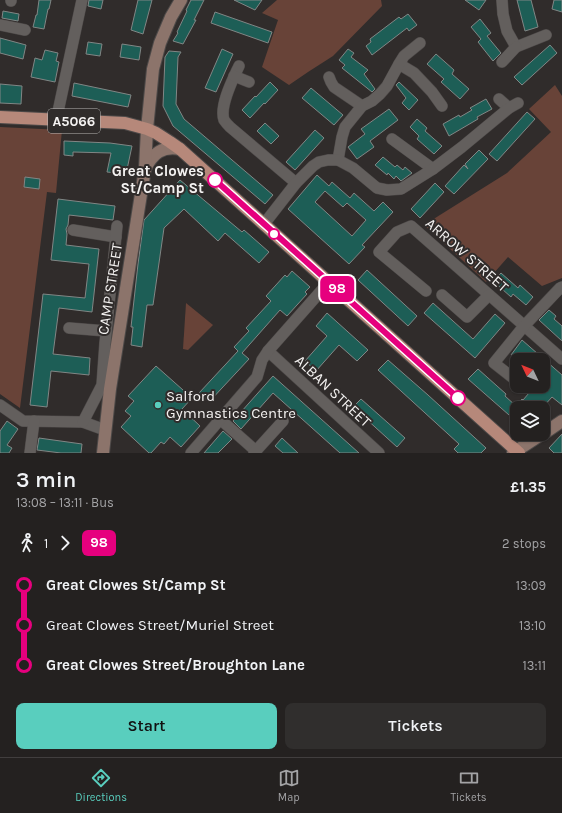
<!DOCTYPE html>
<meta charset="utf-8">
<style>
body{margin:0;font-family:Karla,sans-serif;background:#302e2d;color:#f1f3f6;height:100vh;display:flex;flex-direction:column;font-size:15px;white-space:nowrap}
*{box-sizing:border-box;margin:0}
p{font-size:13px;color:#a3a3a5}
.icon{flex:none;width:22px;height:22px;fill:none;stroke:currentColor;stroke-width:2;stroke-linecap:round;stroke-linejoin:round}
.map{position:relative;height:453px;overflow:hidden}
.drawer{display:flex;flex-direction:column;background:#242120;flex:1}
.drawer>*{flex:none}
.badge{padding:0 8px;border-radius:6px;font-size:14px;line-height:26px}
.needle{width:26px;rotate:313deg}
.buttons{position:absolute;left:510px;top:353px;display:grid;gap:8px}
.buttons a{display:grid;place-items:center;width:40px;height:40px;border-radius:8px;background:#242120;box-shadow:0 1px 3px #0004,0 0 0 1px #413e3e;font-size:20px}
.map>.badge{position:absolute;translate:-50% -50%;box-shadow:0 0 0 2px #fff}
.legs{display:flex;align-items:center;gap:6px;height:44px;padding:0 16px;font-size:13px}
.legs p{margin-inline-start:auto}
.summary{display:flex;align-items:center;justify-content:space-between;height:68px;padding:0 16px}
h1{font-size:22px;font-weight:600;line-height:30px}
.action{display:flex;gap:8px;margin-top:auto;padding:8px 16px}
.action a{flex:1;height:46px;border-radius:8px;background:#59cebe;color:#111;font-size:16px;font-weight:600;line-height:46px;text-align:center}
.action a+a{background:#302e2d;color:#f1f3f6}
ul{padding:0 16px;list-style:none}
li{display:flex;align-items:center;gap:14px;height:40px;font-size:15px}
li i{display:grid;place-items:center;width:6px;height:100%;margin:0 5px;background:currentColor}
li i::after{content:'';width:10px;height:10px;margin:-5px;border:3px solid;border-radius:50%;background:#242120}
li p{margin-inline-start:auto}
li:first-child i{background:linear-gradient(#0000 50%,currentColor 0)}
li:last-child i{background:linear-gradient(currentColor 50%,#0000 0)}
.menu{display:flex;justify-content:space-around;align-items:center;height:56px;border-top:1px solid #413e3e;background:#242120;font-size:11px;color:#a3a3a5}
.menu a{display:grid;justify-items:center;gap:2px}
.menu .selected{color:#59cebe}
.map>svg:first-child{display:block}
.green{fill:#684338}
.building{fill:#1d5e56;stroke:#818685;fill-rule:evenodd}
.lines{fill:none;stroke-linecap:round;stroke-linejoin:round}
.street-casing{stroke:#4d4948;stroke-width:12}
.secondary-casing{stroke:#4d4948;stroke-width:14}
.primary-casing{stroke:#4d4948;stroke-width:14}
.street{stroke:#635f5d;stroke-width:11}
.secondary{stroke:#8c746b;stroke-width:12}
.primary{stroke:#b6887a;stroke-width:12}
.line-1-casing{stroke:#fff;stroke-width:9}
.line-1{stroke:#e6007e;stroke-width:6}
.stop-1-dot{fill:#fff;stroke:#e6007e;stroke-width:2}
.poi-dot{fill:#59cebe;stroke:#302c2b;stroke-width:1.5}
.labels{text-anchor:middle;stroke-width:4;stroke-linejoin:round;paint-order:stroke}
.shield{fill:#302c2b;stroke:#b9b7b6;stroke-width:1}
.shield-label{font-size:14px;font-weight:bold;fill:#f4f2f1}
.stop-label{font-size:15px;font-weight:bold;fill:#f4f2f1;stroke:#302c2b;text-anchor:end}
.street-label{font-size:15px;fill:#f4f2f1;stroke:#302c2b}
.poi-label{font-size:15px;fill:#f4f2f1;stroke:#302c2b;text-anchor:start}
</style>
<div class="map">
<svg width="562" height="453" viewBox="0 0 562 453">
<rect width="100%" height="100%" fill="#302c2b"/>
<g class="green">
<polygon points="277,0 381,0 382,6 333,56 308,72 289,85 262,67 278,20 262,13"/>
<polygon points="555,85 562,96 562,278 542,286 508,257 486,282 424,225 507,173 551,132 529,109"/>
<polygon points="0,127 62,130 56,193 47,192 20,408 0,394"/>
<polygon points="186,303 213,325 188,350 183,349"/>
</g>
<g class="building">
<polygon points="39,0 51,0 49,9 48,9 44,29 33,27 36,15 37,15"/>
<polygon points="89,0 103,0 101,9 88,6"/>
<polygon points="138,0 152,0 143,34 131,30"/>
<polygon points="191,0 204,0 194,20 196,20 183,44 173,41 178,33 177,32 187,11 186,10"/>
<polygon points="234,0 262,0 255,10"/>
<polygon points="465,0 486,0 479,10"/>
<polygon points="517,0 531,0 538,27 525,31"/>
<polygon points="554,0 562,0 562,12 552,9"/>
<polygon points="3,11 19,14 18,21 2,18"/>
<polygon points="215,12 272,32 268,43 211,23"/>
<polygon points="408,14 417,25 409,31 407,28 372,55 366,46 371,42 370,39 399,17 401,19"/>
<polygon points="480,19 491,33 487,36 501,53 493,61 478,42 481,39 471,27"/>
<polygon points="0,38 26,45 23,59 0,53"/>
<polygon points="88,42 102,44 100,56 86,54"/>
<polygon points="122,44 141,47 139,60 120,57"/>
<polygon points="550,45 557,53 522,85 514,77"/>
<polygon points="222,49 233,54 216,92 205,88"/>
<polygon points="348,49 354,53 351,57 368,70 364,74 375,89 372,92 342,68 345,65 339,60"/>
<polygon points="45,50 58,53 56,61 59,62 55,82 31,77 35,58 42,60"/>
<polygon points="169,51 181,52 178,57 176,104 184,119 273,195 265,204 173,126 163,106 165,57"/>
<polygon points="436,54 454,70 452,74 469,89 460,99 441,82 444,79 427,64"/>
<polygon points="270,82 278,90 265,104 264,103 250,118 242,110 255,96 256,97"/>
<polygon points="399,82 418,100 409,110 402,103 406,98 396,85"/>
<polygon points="74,83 131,95 128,107 72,96"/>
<polygon points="0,84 22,86 21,104 0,103"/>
<polygon points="311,88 343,115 334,125 302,98"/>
<polygon points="486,99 492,109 477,117 478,119 449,136 443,124 459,115 460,117 472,110 470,108"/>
<polygon points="389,109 398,120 370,141 374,147 357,159 348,147 365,134 361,129"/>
<polygon points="527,112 535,119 497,161 489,154"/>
<polygon points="417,119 427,128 425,131 442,146 434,154 417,139 419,136 410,127"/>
<polygon points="265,123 279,136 271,144 257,131"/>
<polygon points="315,130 324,138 295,170 286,162"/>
<polygon points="64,141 110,143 132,146 126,174 107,172 111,153 73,152 73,156 64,155"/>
<polygon points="479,150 488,159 454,194 445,186 464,165 468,169 465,164"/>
<polygon points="383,157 395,167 397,165 403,170 405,167 412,173 401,181 396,176 394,179 388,173 387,175 375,165"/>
<path d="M317 175 329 186 332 182 350 198 354 193 374 211 383 202 393 212 362 245 365 247 349 264 288 209ZM325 191 343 207 347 203 366 220 352 236 315 202Z"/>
<polygon points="25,177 40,179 39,189 24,187"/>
<polygon points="180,180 242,232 244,230 269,252 259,263 225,233 218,241 184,209 164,228 153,305 147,305 142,347 131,345 133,327 131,327 138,264 144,220"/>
<polygon points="435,183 444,192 420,218 411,209"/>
<polygon points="58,199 115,206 113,220 69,215 68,225 66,229 67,234 66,245 99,249 92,312 59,308 53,354 90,358 89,375 51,371 47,407 30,405 43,294 85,298 89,264 51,260"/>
<polygon points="367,270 417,316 408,326 358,280"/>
<polygon points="292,271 310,287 305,292 307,294 287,316 280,310 242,353 249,359 209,402 199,393 238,351 234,347 249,331 246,328 271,301 266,296 285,275 287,277"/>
<polygon points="501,273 518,288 520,285 533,297 526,305 513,294 511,297 493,281"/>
<polygon points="433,303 473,339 495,314 505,323 475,358 424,313"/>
<polygon points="549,310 556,316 554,319 562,326 562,341 539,320"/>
<polygon points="327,313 368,350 357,361 339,345 316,371 305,361 327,336 316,326"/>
<polygon points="522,340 562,375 562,405 552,397 543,407 540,405 537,408 517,408 517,422 468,379 478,369 506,394 505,396 516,406 522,399 523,400 535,386 543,386 543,360 517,360 511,355"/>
<polygon points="388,360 428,395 486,448 481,453 458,453 454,449 459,444 378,370"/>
<polygon points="156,366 192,398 182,409 200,426 181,447 170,437 164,444 161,442 151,453 149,453 121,427 131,416 125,411 134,401 128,396"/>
<polygon points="273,376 359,453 340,453 273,393 241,429 233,421"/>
<polygon points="361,399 405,438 397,447 353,407"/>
<polygon points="7,421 18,429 7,445 12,448 9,453 0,453 0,431"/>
<polygon points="223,431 232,439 218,453 204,453"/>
<polygon points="562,434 562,453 554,453 549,448"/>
<polygon points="39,438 82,444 81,453 61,453 37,450"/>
<polygon points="282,438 298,453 283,453 275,446"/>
</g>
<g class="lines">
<defs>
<g id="street">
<polyline points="502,0 503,14 507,31 516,47 546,35"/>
<polyline points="11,1 11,0"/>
<polyline points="0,25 25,30"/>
<polyline points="502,62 516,47"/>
<polyline points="399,64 414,73 432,92 442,106"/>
<path d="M239 66C233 79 219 106 224 120 226 123 228 125 230 127L296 183"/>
<polyline points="234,76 249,82"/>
<polyline points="329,77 331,82 334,87 362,106"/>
<polyline points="499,99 509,108"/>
<polyline points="56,121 82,0"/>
<polyline points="392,139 433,169"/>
<polyline points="338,160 342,137 345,127 362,106 372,101 380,94 387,86 399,64 404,56 420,43"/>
<polyline points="264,224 296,183 313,166 319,162 328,160 338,160 353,168 377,188 387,190 401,189 433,169 462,147 509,108 518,103"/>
<polyline points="73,230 116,237"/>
<polyline points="426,291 379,252 397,232 411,226 562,359"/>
<polyline points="442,295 467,317 489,295"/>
<polyline points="69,328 106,331"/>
<polyline points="268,351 379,453"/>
<polyline points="517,381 494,363 524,326 560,288 562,287"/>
<polyline points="0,405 23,421 83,422 105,430"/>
<polyline points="221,420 256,451"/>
<polyline points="83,422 102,385 105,343 117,226"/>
<polyline points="30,453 34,421"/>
<polyline points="191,453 257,377 262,360 268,351 329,282"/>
<polyline points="254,453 283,421"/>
</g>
<g id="secondary">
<path d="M145 169C153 153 162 146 180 149"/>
<polyline points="543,434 562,421"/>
<polyline points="103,453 110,389 145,169 147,129 153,69 160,43 171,17 181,0"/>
<polyline points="513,453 542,434"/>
</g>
<polyline id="primary" points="0,117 125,123 147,129 156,133 170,142 180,149 519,453"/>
</defs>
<use href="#street" class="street-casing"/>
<use href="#secondary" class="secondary-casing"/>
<use href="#primary" class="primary-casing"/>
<use href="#street" class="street"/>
<use href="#secondary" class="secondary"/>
<use href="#primary" class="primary"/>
</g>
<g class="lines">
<defs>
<polyline id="line-1" points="215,180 329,282 458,398"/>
</defs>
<use href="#line-1" class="line-1-casing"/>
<use href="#line-1" class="line-1"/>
</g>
<g class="stop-1-dot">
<circle cx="215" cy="180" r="7"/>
<circle cx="274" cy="234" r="5"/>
<circle cx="458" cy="398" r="7"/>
</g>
<circle class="poi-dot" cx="158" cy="405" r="4"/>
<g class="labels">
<rect class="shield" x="48" y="109" width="52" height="24" rx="3"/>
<g class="shield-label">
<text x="74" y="126">A5066</text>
</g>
<g class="stop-label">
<text x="204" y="176">Great Clowes<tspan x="204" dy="17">St/Camp St</tspan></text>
</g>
<g class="street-label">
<text transform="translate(467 255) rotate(41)" y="5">ARROW STREET</text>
<text transform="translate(110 289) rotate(-81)" y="5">CAMP STREET</text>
<text transform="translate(333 391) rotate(43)" y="5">ALBAN STREET</text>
</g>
<g class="poi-label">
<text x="166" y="401">Salford<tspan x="166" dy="17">Gymnastics Centre</tspan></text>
</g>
</g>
</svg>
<div class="buttons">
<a><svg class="needle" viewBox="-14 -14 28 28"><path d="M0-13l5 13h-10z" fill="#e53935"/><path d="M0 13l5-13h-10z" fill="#a3a3a5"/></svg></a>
<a><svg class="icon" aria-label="layers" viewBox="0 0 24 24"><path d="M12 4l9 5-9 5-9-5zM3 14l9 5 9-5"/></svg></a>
</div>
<b class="badge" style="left:337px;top:289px;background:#e6007e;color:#fff">98</b>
</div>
<section class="drawer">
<div class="summary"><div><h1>3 min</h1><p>13:08 – 13:11 · Bus</p></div><b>£1.35</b></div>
<div class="legs"><svg class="icon" aria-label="walk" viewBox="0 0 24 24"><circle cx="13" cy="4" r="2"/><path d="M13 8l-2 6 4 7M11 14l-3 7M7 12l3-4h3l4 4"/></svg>1<svg class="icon" aria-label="forward" viewBox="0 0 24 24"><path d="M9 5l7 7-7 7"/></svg><b class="badge" style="background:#e6007e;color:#fff">98</b><p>2 stops</p></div>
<ul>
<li><i style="color:#e6007e"></i><b>Great Clowes St/Camp St</b><p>13:09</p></li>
<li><i style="color:#e6007e"></i><span>Great Clowes Street/Muriel Street</span><p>13:10</p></li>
<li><i style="color:#e6007e"></i><b>Great Clowes Street/Broughton Lane</b><p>13:11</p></li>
</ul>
<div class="action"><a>Start</a><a>Tickets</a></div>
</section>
<nav class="menu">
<a class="selected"><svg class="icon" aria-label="directions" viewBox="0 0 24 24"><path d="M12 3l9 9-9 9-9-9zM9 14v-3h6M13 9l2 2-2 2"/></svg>Directions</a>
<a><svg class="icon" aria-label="map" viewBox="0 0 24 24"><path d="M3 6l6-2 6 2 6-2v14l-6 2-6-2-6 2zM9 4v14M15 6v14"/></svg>Map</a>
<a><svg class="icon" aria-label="tickets" viewBox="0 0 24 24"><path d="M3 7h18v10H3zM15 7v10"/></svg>Tickets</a>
</nav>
